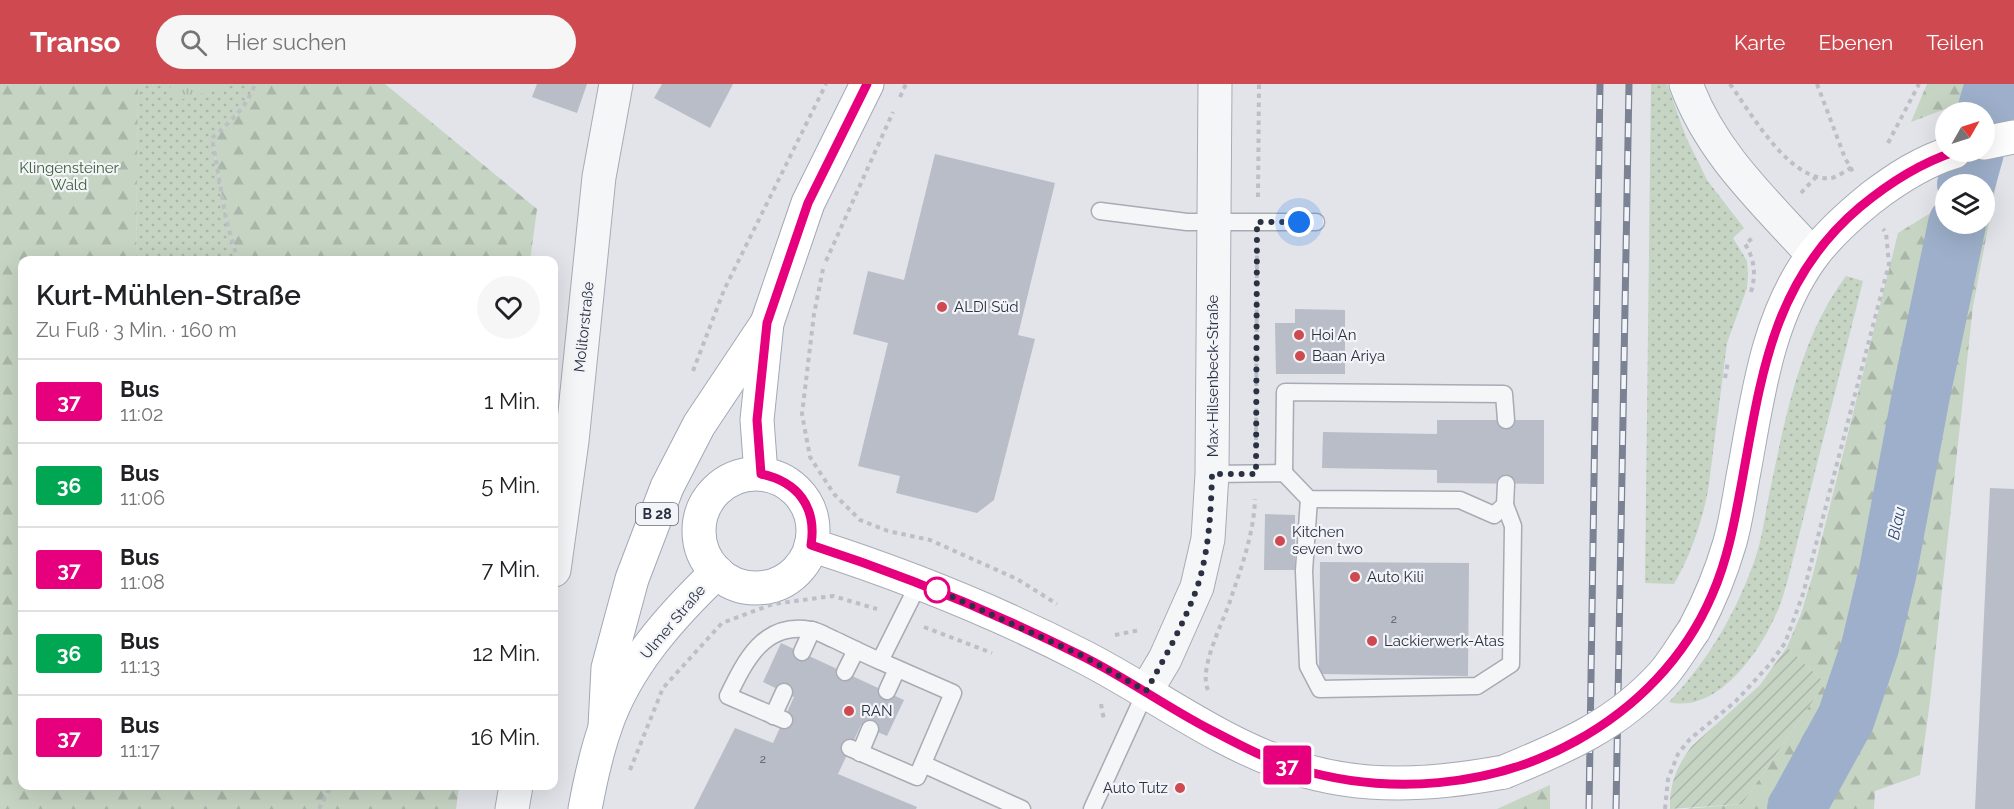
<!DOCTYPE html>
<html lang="de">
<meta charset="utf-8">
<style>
body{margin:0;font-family:Raleway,sans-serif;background:#f6f6f6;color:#202124;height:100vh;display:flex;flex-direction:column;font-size:22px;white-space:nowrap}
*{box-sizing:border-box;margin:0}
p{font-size:20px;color:#757577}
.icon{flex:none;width:33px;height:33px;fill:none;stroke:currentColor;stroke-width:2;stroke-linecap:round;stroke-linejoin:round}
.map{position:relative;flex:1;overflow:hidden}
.sheet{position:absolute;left:18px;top:172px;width:540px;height:534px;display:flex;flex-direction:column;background:#fff;border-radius:12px;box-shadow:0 6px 24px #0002}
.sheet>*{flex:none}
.badge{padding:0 12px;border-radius:4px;font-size:21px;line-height:39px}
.needle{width:39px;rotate:51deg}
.tools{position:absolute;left:1935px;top:18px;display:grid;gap:12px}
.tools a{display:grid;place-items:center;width:60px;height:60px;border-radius:50%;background:#fff;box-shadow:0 6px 24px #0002;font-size:30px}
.you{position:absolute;width:30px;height:30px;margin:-15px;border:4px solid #fff;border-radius:50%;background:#1a73e8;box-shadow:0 0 0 9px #1a73e833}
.map>.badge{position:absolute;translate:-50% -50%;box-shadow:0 0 0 3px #fff}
.round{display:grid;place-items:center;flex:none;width:63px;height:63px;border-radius:32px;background:#f6f6f6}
.overview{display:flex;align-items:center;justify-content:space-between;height:102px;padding:0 18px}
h1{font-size:28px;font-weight:600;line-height:45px}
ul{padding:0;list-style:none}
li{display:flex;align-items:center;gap:18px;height:84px;padding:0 18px;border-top:2px solid #e0e0e0}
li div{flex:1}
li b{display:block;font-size:22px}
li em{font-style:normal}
li .badge{min-width:66px;font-weight:700;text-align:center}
header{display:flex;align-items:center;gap:36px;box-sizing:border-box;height:84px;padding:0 30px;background:#ce4950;color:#fff}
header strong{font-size:28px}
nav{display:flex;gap:33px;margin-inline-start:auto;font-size:21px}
.search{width:420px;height:54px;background:#f6f6f6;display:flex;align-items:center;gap:15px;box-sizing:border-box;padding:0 21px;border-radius:33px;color:#757577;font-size:22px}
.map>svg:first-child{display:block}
.grass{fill:url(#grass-dots)}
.forest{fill:url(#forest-firs)}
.park{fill:url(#park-tufts)}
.garden{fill:url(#garden-furrows)}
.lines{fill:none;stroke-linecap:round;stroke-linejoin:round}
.river{stroke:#9dafca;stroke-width:58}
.building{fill:#b9bdc7}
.lane-casing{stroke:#a7abb4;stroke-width:19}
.street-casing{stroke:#a7abb4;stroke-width:35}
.secondary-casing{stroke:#a7abb4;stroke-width:35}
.primary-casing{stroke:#a1a8b6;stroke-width:35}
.path{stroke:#bcbfc5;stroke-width:4;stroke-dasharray:4.5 4.5;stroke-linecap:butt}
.lane{stroke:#f5f6f8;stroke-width:16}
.street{stroke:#f5f6f8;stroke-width:33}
.secondary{stroke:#fff;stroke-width:33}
.primary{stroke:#fff;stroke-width:33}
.rail-casing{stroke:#7b8294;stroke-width:7}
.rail{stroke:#f2f4f8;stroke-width:4.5;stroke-dasharray:14;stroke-linecap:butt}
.secondary-bridge-casing{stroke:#a7abb4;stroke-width:35;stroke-linecap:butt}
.secondary-bridge{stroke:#fff;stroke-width:33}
.line-casing{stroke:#fff;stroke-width:14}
.line{stroke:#e6007e;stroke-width:9}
.walk{stroke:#2a3142;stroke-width:6;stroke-dasharray:0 10.8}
.poi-dot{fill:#ce4950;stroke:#f2f4f8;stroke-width:2}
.stop-dot{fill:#fff;stroke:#e6007e;stroke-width:3}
.labels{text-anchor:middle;stroke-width:4.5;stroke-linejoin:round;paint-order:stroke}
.number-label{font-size:12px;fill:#4e5463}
.shield{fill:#f2f4f8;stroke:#666c79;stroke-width:1.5}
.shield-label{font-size:14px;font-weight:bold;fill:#2a3142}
.park-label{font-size:15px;fill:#3b5e37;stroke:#f2f4f8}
.poi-label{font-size:15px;fill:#2a3142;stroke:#f2f4f8;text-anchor:start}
.street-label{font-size:15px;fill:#2a3142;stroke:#f2f4f8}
.water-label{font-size:16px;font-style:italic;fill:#344b76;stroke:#f2f4f8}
</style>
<header>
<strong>Transo</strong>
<div class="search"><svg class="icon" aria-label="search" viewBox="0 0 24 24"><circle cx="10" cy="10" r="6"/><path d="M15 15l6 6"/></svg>Hier suchen</div>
<nav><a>Karte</a><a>Ebenen</a><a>Teilen</a></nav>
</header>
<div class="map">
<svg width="2014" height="725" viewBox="0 0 2014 725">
<defs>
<pattern id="grass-dots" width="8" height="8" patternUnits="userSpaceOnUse" patternTransform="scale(1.5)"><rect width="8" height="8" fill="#c6d4c3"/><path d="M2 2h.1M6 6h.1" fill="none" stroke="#aab6a9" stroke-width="1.8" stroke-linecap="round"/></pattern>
<pattern id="forest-firs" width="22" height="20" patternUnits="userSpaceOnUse" patternTransform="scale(1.5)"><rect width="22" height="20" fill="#c6d4c3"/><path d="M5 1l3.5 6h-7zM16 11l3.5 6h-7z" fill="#aab6a9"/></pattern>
<pattern id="park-tufts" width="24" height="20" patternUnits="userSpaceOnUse" patternTransform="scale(1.5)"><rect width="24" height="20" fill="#c6d4c3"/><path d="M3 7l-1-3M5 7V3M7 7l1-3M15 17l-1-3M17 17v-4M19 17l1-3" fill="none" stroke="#aab6a9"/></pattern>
<pattern id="garden-furrows" width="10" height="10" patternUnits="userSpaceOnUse" patternTransform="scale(1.5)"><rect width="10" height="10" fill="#c6d4c3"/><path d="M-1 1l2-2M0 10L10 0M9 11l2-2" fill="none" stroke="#aab6a9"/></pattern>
</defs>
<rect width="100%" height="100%" fill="#e2e4ea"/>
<g class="grass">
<path d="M138 0H255C247 23 230 38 212 54L226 135 238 177H136Z"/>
<path d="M1651 0H1667L1686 53 1707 96 1744 144 1733 154 1747 177 1748 190 1747 204 1727 259 1708 407C1701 440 1691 471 1674 500L1645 499Z"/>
<path d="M1846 192 1863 197 1788 495C1784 507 1782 519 1776 530 1760 568 1717 630 1669 618 1709 576 1739 524 1757 469 1763 450 1765 430 1769 411 1785 336 1799 255 1846 192Z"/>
</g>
<g class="forest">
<polygon points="0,0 138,0 136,177 22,177 22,702 459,702 456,725 0,725"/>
<path d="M255 0H385L537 125 530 177H238L226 135 212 54C230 38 247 23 255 0Z"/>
<polygon points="1927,0 2014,0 2014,8 1964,18 1911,38"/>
<polygon points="1999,86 1973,222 1930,617 1920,691 1875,707 1874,725 1685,725 1742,720 1825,599 1787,563 1801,530 1813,490 1898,149 1945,120 1946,140 1984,140 1984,100 1976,100"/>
<polygon points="1550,701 1550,725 1497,725"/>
</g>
<polygon class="park" points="169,0 235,0 176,17"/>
<path class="garden" d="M1787 563 1825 599 1742 720 1670 725C1669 701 1677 681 1692 662L1760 601Z"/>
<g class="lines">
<g class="river">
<polyline points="1984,34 1994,0"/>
<polyline points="1966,100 1975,68"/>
<polyline points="1796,725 1846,634 1870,563 1888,487 1921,311 1957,140"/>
</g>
</g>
<g class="building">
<polygon points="537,0 587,0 577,29 532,13"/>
<polygon points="662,0 733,0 710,44 654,14"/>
<polygon points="935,70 1055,99 1018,251 1035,255 994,416 977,429 896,409 900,392 858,382 888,259 853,250 868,187 904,196"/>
<polygon points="1295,225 1345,226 1345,290 1276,290 1275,239 1295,239"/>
<polygon points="1437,336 1544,336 1544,400 1437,399 1437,386 1322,384 1323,348 1437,350"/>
<polygon points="1990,404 2014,405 2014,725 1975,725"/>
<polygon points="1265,430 1295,431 1295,486 1264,486"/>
<polygon points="1320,478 1469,479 1468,592 1319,590"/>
<polygon points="781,559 904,616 887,652 861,641 838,690 917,723 916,725 694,725 735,644 773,659 794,613 763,598"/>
</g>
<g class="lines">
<defs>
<g id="lane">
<polyline points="1100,127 1187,138 1316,138"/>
<polyline points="1284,389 1285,308 1504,310 1506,336"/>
<polyline points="1212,390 1284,389 1309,415 1460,416 1494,431 1505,421 1506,400"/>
<polyline points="1309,415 1304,487 1308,582 1320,605 1477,602 1511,580 1513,442 1505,421"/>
<polyline points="802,568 812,546"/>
<polyline points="845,588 856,566"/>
<polyline points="887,607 897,585"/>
<polyline points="773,632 784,608"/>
<path d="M784 636 728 612C745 577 764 537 811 546 818 547 826 552 833 555 848 562 864 570 880 577L919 499"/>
<polyline points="850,664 917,693 953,609 880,577"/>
<polyline points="860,669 870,645"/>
<polyline points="923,680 1022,725"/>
<polyline points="1092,725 1146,607"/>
</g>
<g id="street">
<path d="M1686 0C1711 69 1765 118 1813 171"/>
<polyline points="554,486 572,357 599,93 616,0"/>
<polyline points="1146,607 1165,575 1197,503 1208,455 1212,390 1215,0"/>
<polyline points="512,725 516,702"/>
</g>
<g id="secondary">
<polyline points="1984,59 2014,53"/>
<path d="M811 461C905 491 997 528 1084 573 1154 609 1218 659 1293 683 1362 706 1433 701 1504 688"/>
<path d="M1694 546C1709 518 1721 489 1730 458 1737 433 1740 407 1745 382 1758 310 1768 232 1813 171 1829 150 1850 131 1871 114 1896 95 1923 77 1954 68"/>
</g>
<g id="primary">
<polyline points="761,390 757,336 767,239 808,119 867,0"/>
<circle cx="756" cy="447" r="57"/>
<polyline points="605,643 608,584 632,495 667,403 699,341 767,239"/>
<path d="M585 725C590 698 596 670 605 644 625 583 671 532 717 488"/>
</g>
</defs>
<use href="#lane" class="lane-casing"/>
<use href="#street" class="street-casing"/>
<use href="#secondary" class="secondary-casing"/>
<use href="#primary" class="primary-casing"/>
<g class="path">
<path d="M1730 0C1751 29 1790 99 1831 94 1837 93 1846 87 1852 83"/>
<polyline points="1817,0 1845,74 1853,88"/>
<polyline points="900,13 906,0"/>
<polyline points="1888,59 1919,0"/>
<polyline points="1801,109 1817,92"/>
<polyline points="1258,113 1259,0"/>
<path d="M238 177 226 135 212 54C230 38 247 23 255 0"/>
<polyline points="826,177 893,28"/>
<polyline points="823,185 814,230 802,330 810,373 834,410 860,436 888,447 930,456 1017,495 1057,520"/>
<path d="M1751 208C1756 191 1755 176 1745 160L1754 153"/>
<polyline points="693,287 724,206 826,0"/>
<polyline points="1725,294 1728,278"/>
<polyline points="1256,365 1257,163"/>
<polyline points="924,543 992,569"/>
<polyline points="1115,551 1140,546"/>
<path d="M1208 606C1198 584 1224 537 1231 514 1242 482 1254 448 1255 415"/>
<polyline points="1101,620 1104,636"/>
<polyline points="630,686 663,604 722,539 773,520 833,512 877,525"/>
<polyline points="319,725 331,702"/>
<polyline points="1665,725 1668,695 1678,670 1690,655 1735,618 1770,580 1785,559 1803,510 1889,180 1886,149 1883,145"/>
</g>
<use href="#lane" class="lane"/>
<use href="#street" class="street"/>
<use href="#secondary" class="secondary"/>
<use href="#primary" class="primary"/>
<defs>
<g id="rail">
<polyline points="1589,725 1600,0"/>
<polyline points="1616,725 1629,0"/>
</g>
</defs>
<use href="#rail" class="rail-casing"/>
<use href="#rail" class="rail"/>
<defs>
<path id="secondary-bridge" d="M1504 688C1565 663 1619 640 1664 589 1675 576 1684 560 1694 546"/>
</defs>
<use href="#secondary-bridge" class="secondary-bridge-casing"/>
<use href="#secondary-bridge" class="secondary-bridge"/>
</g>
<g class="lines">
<defs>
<path id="line" d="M867 0 808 119 767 239 757 336 761 390C798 398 817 423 811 461 904 491 993 528 1080 571 1125 593 1165 622 1209 645 1236 659 1265 675 1295 684 1387 712 1492 704 1576 657 1636 624 1685 574 1712 511 1728 475 1735 435 1742 397 1761 292 1773 196 1860 123 1889 99 1918 80 1954 68"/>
</defs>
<use href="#line" class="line-casing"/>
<use href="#line" class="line"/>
<path class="walk" d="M937 506 935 505 1083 572 1146 607C1165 574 1184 539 1197 504 1209 467 1211 428 1212 390H1256L1257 138H1299"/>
</g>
<g class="poi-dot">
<circle cx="942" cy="223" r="6"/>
<circle cx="1299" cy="251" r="6"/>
<circle cx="1300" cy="272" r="6"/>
<circle cx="1280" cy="457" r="6"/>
<circle cx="1355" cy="493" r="6"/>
<circle cx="1372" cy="557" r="6"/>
<circle cx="849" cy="627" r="6"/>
<circle cx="1180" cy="704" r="6"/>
</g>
<circle class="stop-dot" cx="937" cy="506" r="12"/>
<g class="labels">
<g class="number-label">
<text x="1394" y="539">2</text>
<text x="763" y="679">2</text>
</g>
<rect class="shield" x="636" y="419" width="42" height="22" rx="4.5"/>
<g class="shield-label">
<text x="657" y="435">B 28</text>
</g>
<g class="park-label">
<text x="69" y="89">Klingensteiner<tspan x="69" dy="17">Wald</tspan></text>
</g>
<g class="poi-label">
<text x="954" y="228">ALDI Süd</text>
<text x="1311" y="256">Hoi An</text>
<text x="1312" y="277">Baan Ariya</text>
<text x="1292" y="453">Kitchen<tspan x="1292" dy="17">seven two</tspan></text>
<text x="1367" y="498">Auto Kili</text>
<text x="1384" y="562">Lackierwerk-Atas</text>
<text x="861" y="632">RAN</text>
<text x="1168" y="709" text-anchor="end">Auto Tutz</text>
</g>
<g class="street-label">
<text transform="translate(584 243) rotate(-84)" y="5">Molitorstraße</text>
<text transform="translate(1213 292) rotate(-90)" y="5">Max-Hilsenbeck-Straße</text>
<text transform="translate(673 538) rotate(-50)" y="5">Ulmer Straße</text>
</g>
<g class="water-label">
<text transform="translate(1896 439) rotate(-78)" y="6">Blau</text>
</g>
</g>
</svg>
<div class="tools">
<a><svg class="needle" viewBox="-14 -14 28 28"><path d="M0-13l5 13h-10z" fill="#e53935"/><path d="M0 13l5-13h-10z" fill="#757577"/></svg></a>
<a><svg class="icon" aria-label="layers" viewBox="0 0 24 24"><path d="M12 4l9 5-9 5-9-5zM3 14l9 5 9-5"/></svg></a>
</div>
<div class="you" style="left:1299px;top:138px"></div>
<b class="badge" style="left:1287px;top:681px;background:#e6007e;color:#fff">37</b>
<section class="sheet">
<div class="overview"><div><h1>Kurt-Mühlen-Straße</h1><p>Zu Fuß · 3 Min. · 160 m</p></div><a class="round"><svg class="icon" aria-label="heart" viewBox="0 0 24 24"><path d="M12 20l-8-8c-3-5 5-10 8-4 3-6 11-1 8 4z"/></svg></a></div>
<ul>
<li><span class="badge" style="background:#e6007e;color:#fff">37</span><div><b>Bus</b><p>11:02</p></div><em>1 Min.</em></li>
<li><span class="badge" style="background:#00a651;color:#fff">36</span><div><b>Bus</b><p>11:06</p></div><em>5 Min.</em></li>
<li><span class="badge" style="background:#e6007e;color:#fff">37</span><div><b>Bus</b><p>11:08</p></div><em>7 Min.</em></li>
<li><span class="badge" style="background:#00a651;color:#fff">36</span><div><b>Bus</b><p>11:13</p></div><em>12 Min.</em></li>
<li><span class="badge" style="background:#e6007e;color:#fff">37</span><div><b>Bus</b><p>11:17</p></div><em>16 Min.</em></li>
</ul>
</section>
</div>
